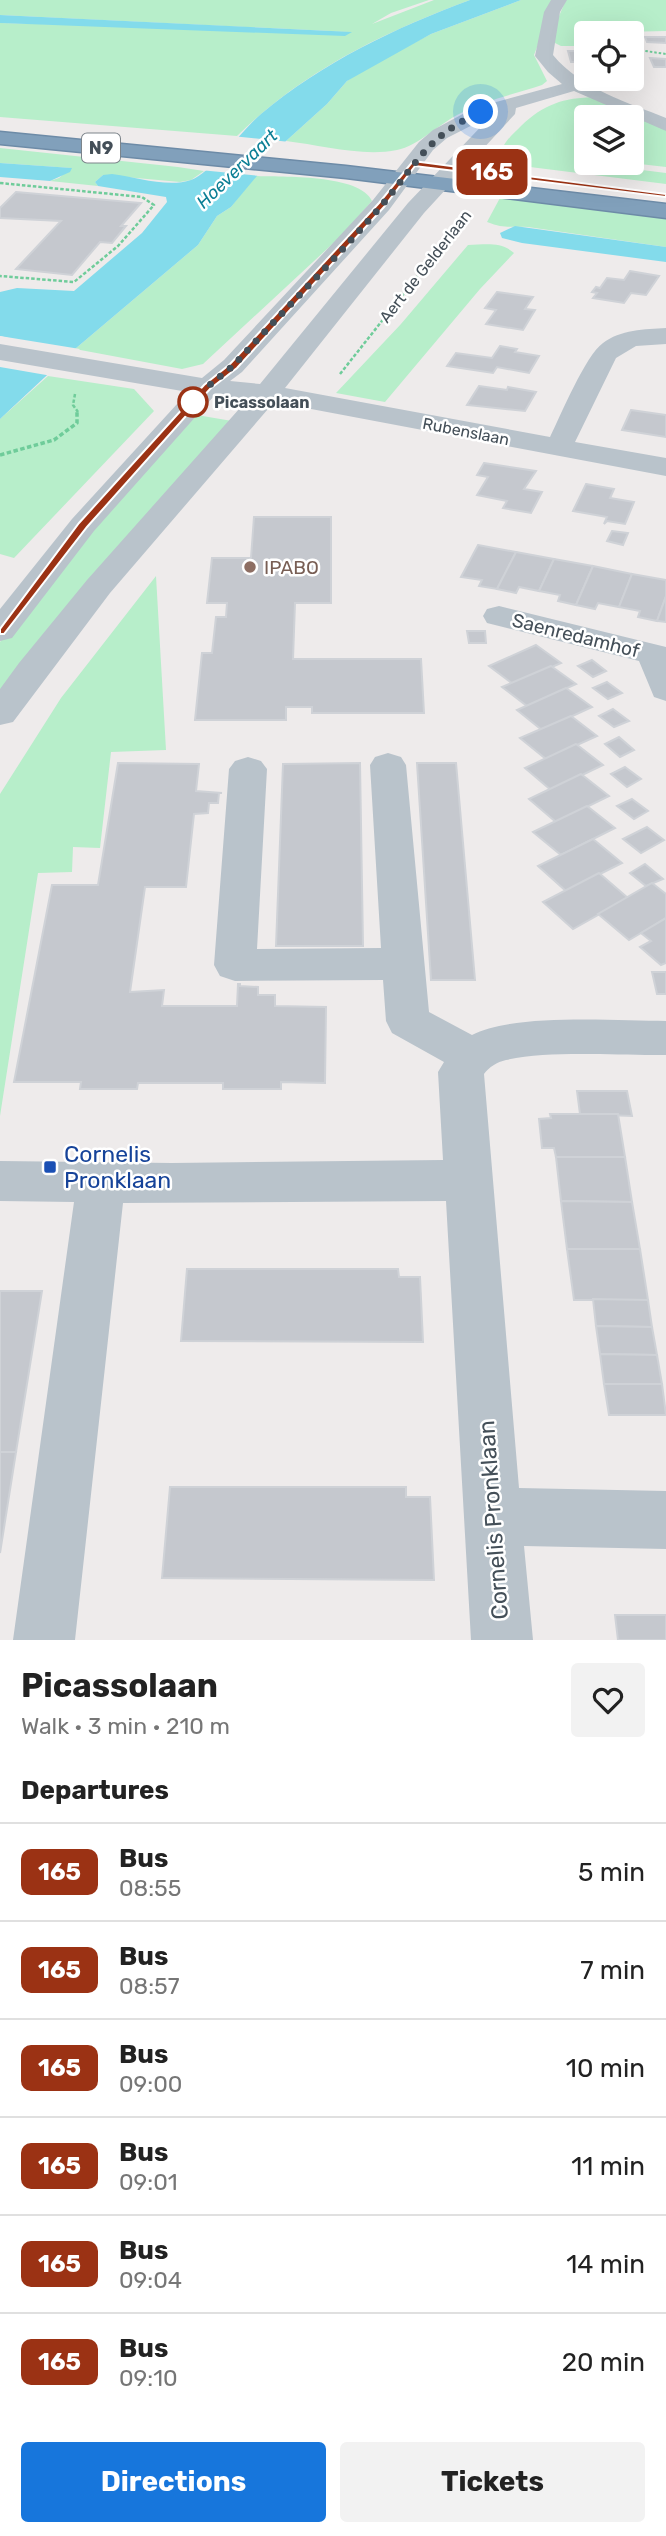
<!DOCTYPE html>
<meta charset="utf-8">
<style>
body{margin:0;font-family:Rubik,sans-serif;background:#f2f2f2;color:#222;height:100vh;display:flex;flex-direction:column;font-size:26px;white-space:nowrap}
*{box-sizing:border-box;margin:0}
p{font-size:23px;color:#767676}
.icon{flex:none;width:38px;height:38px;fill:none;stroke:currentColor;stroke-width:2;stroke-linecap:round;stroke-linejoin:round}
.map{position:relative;height:1640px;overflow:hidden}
.drawer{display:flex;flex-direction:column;background:#fff;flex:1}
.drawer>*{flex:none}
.badge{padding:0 14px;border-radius:10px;font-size:24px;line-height:46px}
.controls{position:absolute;left:574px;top:21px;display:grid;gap:14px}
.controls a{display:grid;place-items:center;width:70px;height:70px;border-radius:7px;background:#fff;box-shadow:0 7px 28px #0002;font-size:35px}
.you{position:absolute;width:35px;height:35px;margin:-18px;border:5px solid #fff;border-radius:50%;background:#1a73e8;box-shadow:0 0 0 10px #1a73e833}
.map>.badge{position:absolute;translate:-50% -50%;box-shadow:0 0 0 4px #fff}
h2{padding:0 21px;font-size:26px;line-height:63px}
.round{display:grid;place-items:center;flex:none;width:74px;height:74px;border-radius:7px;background:#f2f2f2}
.overview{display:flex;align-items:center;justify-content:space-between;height:119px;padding:0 21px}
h1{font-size:33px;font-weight:700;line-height:52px}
.primary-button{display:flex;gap:14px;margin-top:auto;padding:14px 21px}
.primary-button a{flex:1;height:80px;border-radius:7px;background:#1776dc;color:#fff;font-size:28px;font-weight:700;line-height:80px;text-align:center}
.primary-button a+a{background:#f2f2f2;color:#222}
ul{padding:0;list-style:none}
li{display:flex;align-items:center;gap:21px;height:98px;padding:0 21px;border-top:2px solid #e0e0e0}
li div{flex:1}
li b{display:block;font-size:26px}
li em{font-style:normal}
li .badge{min-width:77px;font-weight:700;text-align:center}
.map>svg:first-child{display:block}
.green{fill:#b7eeca}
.water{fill:#83dbeb}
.pier{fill:#eeebeb}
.building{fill:#c5c8ce;stroke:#cfd2d7;stroke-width:2}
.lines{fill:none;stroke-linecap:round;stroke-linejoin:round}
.highway-casing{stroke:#6d8ba7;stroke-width:3}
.path-far2{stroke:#6fcc9a;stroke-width:2;stroke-dasharray:2.5 2;stroke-linecap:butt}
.path-far1{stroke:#6fcc9a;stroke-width:2.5;stroke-dasharray:3.5 2;stroke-linecap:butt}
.path{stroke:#6fcc9a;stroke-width:3.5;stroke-dasharray:4.5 2.5;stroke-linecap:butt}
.minor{fill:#b9c3cb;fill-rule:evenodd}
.highway{fill:#81a0bb;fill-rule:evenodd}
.line{fill:#9b3214;stroke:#fff;stroke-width:2}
.walk{stroke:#444f58;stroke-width:7;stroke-dasharray:0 12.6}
.stop-dot{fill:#fff;stroke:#9b3214;stroke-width:3.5}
.education-dot{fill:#8d6e63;stroke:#fff;stroke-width:2.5}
.transit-dot{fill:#1a4fb4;stroke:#fff;stroke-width:2.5}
.labels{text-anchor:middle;stroke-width:5;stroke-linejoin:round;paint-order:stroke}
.far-street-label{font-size:16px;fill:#444f58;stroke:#fff}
.far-stop-label{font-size:16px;font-weight:bold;fill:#444f58;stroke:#fff;text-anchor:start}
.shield{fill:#fff;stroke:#7c848a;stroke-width:2}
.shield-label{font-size:18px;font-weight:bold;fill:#444f58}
.far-water-label{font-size:18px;font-style:italic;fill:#0c7f95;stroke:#fff}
.education-label{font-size:19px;fill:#785e54;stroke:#fff;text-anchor:start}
.street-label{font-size:19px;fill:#444f58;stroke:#fff}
.near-transit-label{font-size:23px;fill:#164399;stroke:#fff;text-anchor:start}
.near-street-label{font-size:23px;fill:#444f58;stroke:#fff}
</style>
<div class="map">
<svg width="666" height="1640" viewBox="0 0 666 1640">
<rect width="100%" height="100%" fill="#eeebeb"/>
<g class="green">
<path d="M0 0H429L391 13 372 24 434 0H470C384 32 303 71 237 136L0 117V23L351 32 0 15Z"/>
<path d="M521 0H555L534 55 547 81 542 85C515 94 486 100 461 113 440 123 418 146 397 150 362 157 321 145 286 141L327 104 347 81 364 69 431 34Z"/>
<polygon points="566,0 666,0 666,31 577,33 580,40 586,41 586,46 561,46 553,42 559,16"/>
<path d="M595 97 666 130V167L631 163 632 117H586V163L666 173V184L522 166 527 161 525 158 503 147C507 139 514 133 521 126 544 104 563 98 595 97Z"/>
<polygon points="0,148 178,167 204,171 191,180 180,182 103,175 95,182 98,186 50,181 59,178 71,168 0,163"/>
<path d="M255 176C282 177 360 174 372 201L341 236 203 364 182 369 75 349 198 245 217 216 231 207Z"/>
<path d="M501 196 666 217V247L528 227C510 226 505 229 487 222Z"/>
<path d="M468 245C484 245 501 241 514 253L480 289 385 402 336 393 401 324Z"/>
<polygon points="48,376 134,389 154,411 14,558 0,554 0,419"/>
<polygon points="191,414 232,421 0,695 0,642 32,595"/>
<polygon points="156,576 166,750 111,752 100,848 73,847 72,872 38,873 0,1116 0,794 61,698"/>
</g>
<g class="water">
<path d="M470 0H521L431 34 347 81 327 104 286 141 231 207 217 216 198 245 75 349 0 419V355L17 340 0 336V292L17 288 74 291 142 233 167 202 166 197 98 186 95 182 103 175 112 174C136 177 168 188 191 180 211 173 243 129 261 114 323 62 395 28 470 0Z"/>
<polygon points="0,15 352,32 345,36 0,23"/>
<polygon points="0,163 72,168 70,172 50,181 0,177"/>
<polygon points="515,226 666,247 666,262 522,243 502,238 500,233"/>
</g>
<g class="pier">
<polygon points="232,136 290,142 260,176 200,170"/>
<polygon points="0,336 80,349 52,376 0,367 0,350 9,342 0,340"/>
</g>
<g class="building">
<polygon points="645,37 666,37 666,43 647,42"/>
<polygon points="568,51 586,51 586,62 571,62"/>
<polygon points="650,58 666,59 666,67 654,67"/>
<polygon points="16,192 141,203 121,226 126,226 112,243 100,242 72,275 16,269 61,221 0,218 0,208"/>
<polygon points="630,271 659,276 646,295 631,293 624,303 593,298 597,293 592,292 596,287 600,288 607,278 624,280"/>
<polygon points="497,292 533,297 525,309 535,310 523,330 486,324 496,310 485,308"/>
<polygon points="500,346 517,349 515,352 539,356 529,373 497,367 493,373 447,366 456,353 492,358"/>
<polygon points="479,386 507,390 508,387 536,392 525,411 467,405"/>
<polygon points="631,410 666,415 666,437 622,430"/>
<polygon points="484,463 536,471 524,489 542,492 531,513 503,508 507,501 477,495 488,477 477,475"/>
<polygon points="586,484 614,489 610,498 634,502 625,524 607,521 604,524 607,517 573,511"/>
<polygon points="254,517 331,517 331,603 295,603 293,659 421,659 424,713 312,713 312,707 286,707 286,720 195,720 202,653 212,653 216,617 226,617 227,603 207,603 212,558 251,558"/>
<polygon points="612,531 628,533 623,545 607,541"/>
<polygon points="478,545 516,552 497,589 479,586 482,580 461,577"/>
<polygon points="516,552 554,559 539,591 519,587 516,593 497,589"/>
<polygon points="554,559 593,566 576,605 558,601 560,595 539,591"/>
<polygon points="593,566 632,574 619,607 598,603 595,609 576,605"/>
<polygon points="632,574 666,580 666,596 657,621 638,617 640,611 619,607"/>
<polygon points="666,596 666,622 657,621"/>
<polygon points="467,631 485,631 486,643 469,643"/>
<polygon points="536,645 561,663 513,684 489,666"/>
<polygon points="592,660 606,671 593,677 578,666"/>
<polygon points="551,666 576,684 527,706 502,687"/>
<polygon points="607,682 622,693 608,699 593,688"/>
<polygon points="566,688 592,707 542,730 517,710"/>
<polygon points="613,709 629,721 614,727 599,716"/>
<polygon points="571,716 597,736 546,759 520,738"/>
<polygon points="619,737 634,750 620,757 605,744"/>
<polygon points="576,744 603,765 551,790 525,768"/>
<polygon points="118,763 199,764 196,791 222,793 219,793 218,803 209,803 208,813 194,814 186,887 145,887 130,992 164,990 162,1006 237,1006 238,984 240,984 240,986 258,987 258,995 275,995 275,1006 326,1007 325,1083 281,1082 281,1089 223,1089 223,1083 138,1083 137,1089 80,1089 81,1082 14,1082 52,885 98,885"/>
<polygon points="360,763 363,946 276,946 283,764"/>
<polygon points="417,763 456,763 475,980 431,980"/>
<polygon points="625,767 641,779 627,787 611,774"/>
<polygon points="581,774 609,796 556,822 529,799"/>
<polygon points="632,799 648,811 634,819 617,806"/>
<polygon points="587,806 615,828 561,855 533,832"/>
<polygon points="647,827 664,840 641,853 623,839"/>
<polygon points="593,839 622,863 566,891 538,866"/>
<polygon points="645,864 663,879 646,886 630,873"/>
<polygon points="599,873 628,898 573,929 543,902"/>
<polygon points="652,883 666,894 666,918 641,933 629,940 598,914"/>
<polygon points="666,918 666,963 661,965 640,947 651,941 641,933"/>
<polygon points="652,972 666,972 666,994 657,994"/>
<polygon points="577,1091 627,1091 632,1116 580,1114"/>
<polygon points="550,1114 618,1114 625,1157 556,1157 554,1148 542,1148 539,1119 551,1118"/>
<polygon points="556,1157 625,1157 632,1202 561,1201"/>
<polygon points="561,1201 632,1202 640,1249 567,1249"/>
<polygon points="567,1249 640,1249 648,1300 574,1300"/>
<polygon points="187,1269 398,1269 399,1277 420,1277 423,1342 181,1341"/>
<polygon points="0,1291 42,1291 16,1452 0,1452"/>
<polygon points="593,1299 648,1300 652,1327 596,1326"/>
<polygon points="596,1326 652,1327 657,1355 600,1354"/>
<polygon points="600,1354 657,1355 662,1384 604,1384"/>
<polygon points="604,1384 662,1384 666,1415 609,1415"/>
<polygon points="0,1452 16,1452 0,1553"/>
<polygon points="170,1487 406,1487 406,1497 430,1497 434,1580 162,1578"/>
<polygon points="615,1615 666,1615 666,1640 618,1640"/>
</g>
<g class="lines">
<defs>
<polygon id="highway" points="0,132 346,166 666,204 666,218 346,178 0,144"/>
</defs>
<use href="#highway" class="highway-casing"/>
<polyline class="path-far2" points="632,49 666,54"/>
<g class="path-far1">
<polyline points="0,183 142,197 154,205 118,246 74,282 0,276"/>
<polyline points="340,374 465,216"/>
<polyline points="75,394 73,405 78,412"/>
</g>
<polyline class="path" points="0,455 54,440 77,423 77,410"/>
<g class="minor">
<path d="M551 0H567L560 12 553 55C581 89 627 102 666 118V131L574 91 516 108 515 114 424 213 285 388 550 437C561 415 585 356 603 343 620 330 645 329 666 328V344L636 346 616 358 575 442 666 458V476L274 402 110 593 13 722 0 725V689L19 663 87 580 248 399 214 396 94 531 12 638 0 641V609L72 519 188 392 0 360V344L202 378 224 360 373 200 419 142 433 130 474 108 562 84 548 72 535 56 544 12ZM492 115 408 203 260 384 230 381 242 372 389 210 433 150 447 138Z"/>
<polygon points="499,606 666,647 666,701 654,697 639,661 487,623 483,616 487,609"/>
<path d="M388 753 401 757 406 765 429 1012 472 1035C513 1013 617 1021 666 1021V1055C619 1056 551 1050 506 1060 497 1062 489 1067 484 1074L519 1488 666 1491V1549L524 1546 533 1640H471L446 1201 123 1203 75 1640H13L74 1202 0 1201V1161L172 1163 443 1160 438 1072 444 1062 392 1033 386 1021 383 980 235 981 220 976 214 965 229 769 235 761 248 757 261 761 267 769 257 949 381 948 370 765 375 757Z"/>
</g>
<use href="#highway" class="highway"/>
</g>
<polygon class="line" points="413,161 666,194 666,197 415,166 384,207 237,368 210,389 87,527 4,634 0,634 0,629 79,523 204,385 230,364 379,203"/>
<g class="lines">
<path class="walk" d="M193 402 189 407 207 387 233 366C282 312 335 260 382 205 417 163 428 135 481 112"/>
</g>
<circle class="stop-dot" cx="193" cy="402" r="14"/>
<circle class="education-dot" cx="250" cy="567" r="7"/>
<rect class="transit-dot" x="43" y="1160" width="14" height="14" rx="3.5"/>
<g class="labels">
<g class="far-street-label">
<text transform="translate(425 266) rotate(-52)" y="6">Aert de Gelderlaan</text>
<text transform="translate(466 431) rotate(11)" y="6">Rubenslaan</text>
</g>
<g class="far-stop-label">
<text x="214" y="408">Picassolaan</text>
</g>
<rect class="shield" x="82" y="133.5" width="38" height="29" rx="5"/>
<g class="shield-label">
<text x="101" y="154">N9</text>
</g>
<g class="far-water-label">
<text transform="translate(237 169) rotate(-44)" y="6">Hoevervaart</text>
</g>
<g class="education-label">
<text x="264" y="574">IPABO</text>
</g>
<g class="street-label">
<text transform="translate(576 635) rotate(14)" y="7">Saenredamhof</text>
</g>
<g class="near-transit-label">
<text x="64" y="1162">Cornelis<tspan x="64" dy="26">Pronklaan</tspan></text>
</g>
<g class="near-street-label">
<text transform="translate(493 1520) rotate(-94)" y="8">Cornelis Pronklaan</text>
</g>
</g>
</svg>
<div class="controls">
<a><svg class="icon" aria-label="locate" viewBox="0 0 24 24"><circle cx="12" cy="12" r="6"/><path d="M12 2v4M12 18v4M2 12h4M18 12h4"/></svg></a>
<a><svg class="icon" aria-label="layers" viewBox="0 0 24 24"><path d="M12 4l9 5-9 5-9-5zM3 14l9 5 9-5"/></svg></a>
</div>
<div class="you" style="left:481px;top:112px"></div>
<b class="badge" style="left:492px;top:172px;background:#9b3214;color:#fff">165</b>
</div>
<section class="drawer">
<div class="overview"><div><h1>Picassolaan</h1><p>Walk · 3 min · 210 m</p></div><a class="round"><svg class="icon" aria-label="heart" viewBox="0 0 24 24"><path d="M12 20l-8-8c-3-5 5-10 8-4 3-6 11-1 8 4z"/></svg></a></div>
<h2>Departures</h2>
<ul>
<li><span class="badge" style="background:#9b3214;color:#fff">165</span><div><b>Bus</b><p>08:55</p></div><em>5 min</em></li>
<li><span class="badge" style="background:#9b3214;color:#fff">165</span><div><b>Bus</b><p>08:57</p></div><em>7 min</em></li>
<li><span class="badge" style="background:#9b3214;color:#fff">165</span><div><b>Bus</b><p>09:00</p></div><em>10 min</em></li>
<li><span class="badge" style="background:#9b3214;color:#fff">165</span><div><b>Bus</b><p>09:01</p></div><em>11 min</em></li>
<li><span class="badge" style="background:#9b3214;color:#fff">165</span><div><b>Bus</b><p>09:04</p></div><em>14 min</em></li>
<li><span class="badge" style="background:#9b3214;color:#fff">165</span><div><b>Bus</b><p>09:10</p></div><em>20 min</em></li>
</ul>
<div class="primary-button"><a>Directions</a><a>Tickets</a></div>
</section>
